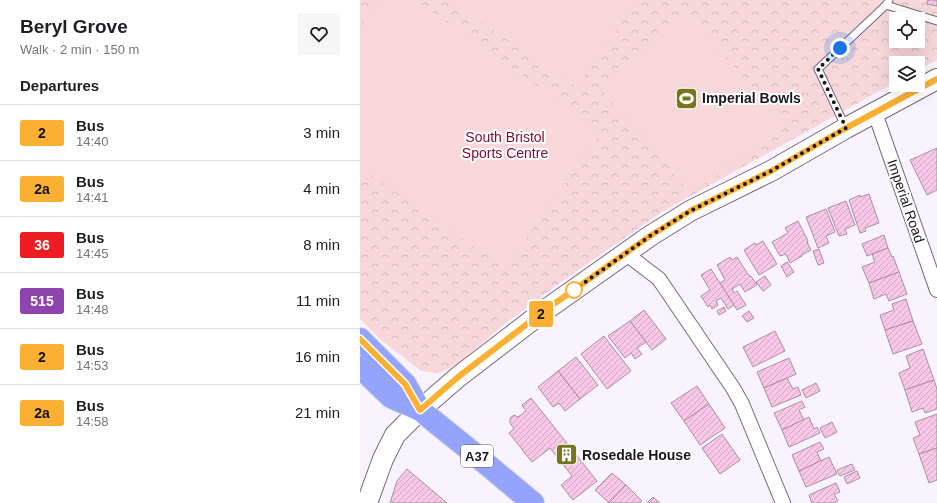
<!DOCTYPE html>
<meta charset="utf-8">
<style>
body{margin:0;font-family:Helvetica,sans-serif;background:#f6f6f6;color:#202124;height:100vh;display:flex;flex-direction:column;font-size:15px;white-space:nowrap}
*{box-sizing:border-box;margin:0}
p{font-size:13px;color:#757577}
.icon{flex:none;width:22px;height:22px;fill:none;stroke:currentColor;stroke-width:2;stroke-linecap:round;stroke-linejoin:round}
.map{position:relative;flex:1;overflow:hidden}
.details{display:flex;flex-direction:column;background:#fff;width:360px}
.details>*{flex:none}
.badge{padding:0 8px;border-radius:3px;font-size:14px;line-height:26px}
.controls{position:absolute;left:529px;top:12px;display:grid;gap:8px}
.controls a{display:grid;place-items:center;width:36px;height:36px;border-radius:0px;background:#fff;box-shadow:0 4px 16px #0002;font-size:20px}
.you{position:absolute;width:20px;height:20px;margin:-10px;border:3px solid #fff;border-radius:50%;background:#1a73e8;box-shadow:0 0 0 6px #1a73e833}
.map>.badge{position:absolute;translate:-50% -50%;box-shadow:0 0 0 2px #fff}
h2{padding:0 20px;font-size:15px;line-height:36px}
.round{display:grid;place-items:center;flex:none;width:42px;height:42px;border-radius:0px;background:#f6f6f6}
.headline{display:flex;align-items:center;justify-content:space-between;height:68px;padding:0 20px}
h1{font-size:19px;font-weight:700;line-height:30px}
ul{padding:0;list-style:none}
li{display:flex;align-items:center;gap:12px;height:56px;padding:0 20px;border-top:1px solid #e0e0e0}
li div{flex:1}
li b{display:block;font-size:15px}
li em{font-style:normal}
li .badge{min-width:44px;font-weight:700;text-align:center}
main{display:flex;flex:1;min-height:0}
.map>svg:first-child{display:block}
.park{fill:url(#park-crowns);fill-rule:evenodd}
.pitch{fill:#f7d7da}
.building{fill:url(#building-hatch);stroke:#aa90a0}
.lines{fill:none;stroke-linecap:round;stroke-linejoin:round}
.lane-casing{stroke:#756981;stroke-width:9}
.street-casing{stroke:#756981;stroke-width:16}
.secondary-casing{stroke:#756981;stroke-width:22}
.highway-casing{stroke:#d6d5d7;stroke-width:24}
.lane{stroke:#fff;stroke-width:7}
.street{stroke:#fff;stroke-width:14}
.secondary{stroke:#fff;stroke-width:20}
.highway{stroke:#94a4fd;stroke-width:22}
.line-casing{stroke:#fff;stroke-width:9}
.line{stroke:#fbb033;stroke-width:6}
.walk{stroke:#1a151f;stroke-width:4;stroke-dasharray:0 7.2}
.stop-dot{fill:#fff;stroke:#fbb033;stroke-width:2}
.labels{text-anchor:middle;stroke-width:4;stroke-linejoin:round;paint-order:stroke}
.shield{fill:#fff;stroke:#5f5b62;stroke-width:1}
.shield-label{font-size:13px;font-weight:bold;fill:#1a151f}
.poi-label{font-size:14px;font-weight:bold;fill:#1a151f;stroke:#fff;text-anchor:start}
.park-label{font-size:14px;fill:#800c2f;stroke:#fff}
.street-label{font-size:14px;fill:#1a151f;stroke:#fff}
</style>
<main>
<section class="details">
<div class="headline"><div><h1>Beryl Grove</h1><p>Walk · 2 min · 150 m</p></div><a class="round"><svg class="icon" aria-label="heart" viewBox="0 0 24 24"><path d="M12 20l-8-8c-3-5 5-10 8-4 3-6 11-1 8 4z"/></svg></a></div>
<h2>Departures</h2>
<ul>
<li><span class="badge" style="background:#fbb033;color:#111">2</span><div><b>Bus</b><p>14:40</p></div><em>3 min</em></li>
<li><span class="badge" style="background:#fbb033;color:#111">2a</span><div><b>Bus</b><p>14:41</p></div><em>4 min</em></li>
<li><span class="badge" style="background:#ee1d23;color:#fff">36</span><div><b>Bus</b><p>14:45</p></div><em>8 min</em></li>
<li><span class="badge" style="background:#8e44ad;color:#fff">515</span><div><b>Bus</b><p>14:48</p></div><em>11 min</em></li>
<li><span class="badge" style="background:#fbb033;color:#111">2</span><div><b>Bus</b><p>14:53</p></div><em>16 min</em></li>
<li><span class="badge" style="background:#fbb033;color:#111">2a</span><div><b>Bus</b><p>14:58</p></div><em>21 min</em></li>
</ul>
</section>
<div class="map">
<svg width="577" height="503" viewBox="0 0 577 503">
<defs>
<pattern id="park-crowns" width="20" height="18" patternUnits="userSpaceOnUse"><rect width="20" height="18" fill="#f7d7da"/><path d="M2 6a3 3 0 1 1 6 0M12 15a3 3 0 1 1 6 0" fill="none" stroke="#d3b8bb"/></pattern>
<pattern id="building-hatch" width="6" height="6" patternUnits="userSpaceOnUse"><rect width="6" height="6" fill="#f8c6e6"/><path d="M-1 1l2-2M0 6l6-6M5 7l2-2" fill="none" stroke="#d4a9c5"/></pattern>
</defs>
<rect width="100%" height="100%" fill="#f8f3fe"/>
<path class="park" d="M0 0H577V60L558 70V63H536V82L300 213 197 285 146 323 97 364 80 373 61 371 21 340 0 319ZM536 19H558V41H536Z"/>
<g class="pitch">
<polygon points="19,0 55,0 242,131 145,268 0,167 0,27"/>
<polygon points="89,0 276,0 217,87"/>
<polygon points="326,13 428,126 331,193 240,88"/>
</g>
<g class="building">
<polygon points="568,0 577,0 577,6 567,4"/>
<polygon points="577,148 577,190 567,195 550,160"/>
<polygon points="509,194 519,223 505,228 506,231 500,233 489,200 500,195 500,197"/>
<polygon points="486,201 495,225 485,229 487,234 479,236 468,208"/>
<polygon points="466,209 475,232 466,236 469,243 458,248 446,217"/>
<polygon points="438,221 448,241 447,242 451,250 442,255 442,256 430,263 426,254 420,256 412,242 428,233 425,228"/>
<polygon points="524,235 528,248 507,256 502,244"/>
<polygon points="403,241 417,264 399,275 384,250 395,243 396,245"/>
<polygon points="528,248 532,257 533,256 539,272 509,283 502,267 515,262 512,254"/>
<polygon points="459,249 464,263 458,265 453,251"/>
<polygon points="370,257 372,260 377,257 389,276 391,276 397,285 385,292 380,284 372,289 374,293 377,291 386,305 377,310 360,283 365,280 357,265"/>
<polygon points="427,262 434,272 427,277 421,266"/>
<polygon points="351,269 374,305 368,309 361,298 356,301 358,305 352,309 350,305 348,307 341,296 350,290 341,275"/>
<polygon points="539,272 547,294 529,301 526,294 514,299 509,283"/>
<polygon points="405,276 411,285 403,291 396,282"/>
<polygon points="546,299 553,321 525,330 520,315 534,310 532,304"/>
<polygon points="364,307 366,311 359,315 357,311"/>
<polygon points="284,310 306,339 292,350 270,321"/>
<polygon points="389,311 394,318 387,322 382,316"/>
<polygon points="270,321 286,342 277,348 282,354 275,359 271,353 265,358 248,336"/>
<polygon points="553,321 562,344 533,354 525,330"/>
<polygon points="415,331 425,351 393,367 383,347"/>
<polygon points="244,336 271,371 247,389 221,354"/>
<polygon points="563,349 574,380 545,390 539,373 550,368 546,356"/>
<polygon points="216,357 238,385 220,399 198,371"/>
<polygon points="429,358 436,374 404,388 397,372"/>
<polygon points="198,371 220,399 205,411 199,403 193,407 178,387"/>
<polygon points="427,378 433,389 438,387 441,395 412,407 404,388"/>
<polygon points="574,380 577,389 577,409 565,413 563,408 552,412 545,390"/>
<polygon points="456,383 460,391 446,398 442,390"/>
<polygon points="337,386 349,404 324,421 311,403"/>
<polygon points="171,398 237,481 213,500 201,485 212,476 190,448 172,462 149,433 154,429 150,423 150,418 154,415 158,417 166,411 162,405"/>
<polygon points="442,401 445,407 439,410 444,420 422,430 414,413"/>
<polygon points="349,404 365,428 340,445 324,421"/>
<polygon points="577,414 577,448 559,454 553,438 560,435 555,422"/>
<polygon points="449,417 454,429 457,427 460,433 429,447 422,430"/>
<polygon points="472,422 477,432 465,438 460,428"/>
<polygon points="362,434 380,460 360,474 342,448"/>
<polygon points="460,442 464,449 457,452 461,461 439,471 432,455"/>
<polygon points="577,448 577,480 569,483 559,454"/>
<polygon points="469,457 477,474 446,487 439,471"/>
<polygon points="492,464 495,470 480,476 477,470"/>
<polygon points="47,469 87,503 30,503 37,481"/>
<polygon points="497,471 500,478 487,484 484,477"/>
<polygon points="252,473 266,485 249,503 235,490"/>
<polygon points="476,483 480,492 474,494 478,501 474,503 452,503 449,495"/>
<polygon points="266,485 282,501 280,503 249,503"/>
<polygon points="293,497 300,503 287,503"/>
</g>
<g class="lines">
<defs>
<g id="lane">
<polyline points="526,5 577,21"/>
<polyline points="485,126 458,69 526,5 529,0"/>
</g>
<g id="street">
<polyline points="515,113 577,290"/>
<polyline points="265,253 299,279 373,388 382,404 423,503"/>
</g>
<polyline id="secondary" points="7,503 23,459 35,435 60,410 98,377 184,311 290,236 330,211 411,171 486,128 577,79"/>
<g id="highway">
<polyline points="0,339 45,384 60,410"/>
<polyline points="0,367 31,397 60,410 106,447 173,503"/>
</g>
</defs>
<use href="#lane" class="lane-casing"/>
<use href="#street" class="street-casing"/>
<use href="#secondary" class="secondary-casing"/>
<use href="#highway" class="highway-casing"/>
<use href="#lane" class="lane"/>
<use href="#street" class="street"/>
<use href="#secondary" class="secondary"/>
<use href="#highway" class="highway"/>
</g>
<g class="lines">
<defs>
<polyline id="line" points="0,339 45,384 60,410 98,377 184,311 290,236 330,211 411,171 486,128 577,79"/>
</defs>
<use href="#line" class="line-casing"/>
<use href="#line" class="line"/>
<polyline class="walk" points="214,290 290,236 330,211 411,171 486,128 458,69 480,48"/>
</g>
<defs>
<symbol id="stadium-square" viewBox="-11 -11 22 22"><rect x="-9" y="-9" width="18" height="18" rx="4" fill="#75761d" stroke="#fff"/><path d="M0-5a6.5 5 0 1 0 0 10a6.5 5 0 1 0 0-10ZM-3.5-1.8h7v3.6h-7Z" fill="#fff"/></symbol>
<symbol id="building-square" viewBox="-11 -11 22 22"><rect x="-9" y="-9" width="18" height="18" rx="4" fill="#75761d" stroke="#fff"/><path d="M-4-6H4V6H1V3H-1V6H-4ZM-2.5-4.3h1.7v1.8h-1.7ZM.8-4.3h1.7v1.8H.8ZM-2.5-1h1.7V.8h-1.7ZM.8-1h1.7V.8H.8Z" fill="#fff"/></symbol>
</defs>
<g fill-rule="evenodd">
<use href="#stadium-square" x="314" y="86" width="25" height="25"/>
<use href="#building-square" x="194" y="442" width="25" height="25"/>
</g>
<circle class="stop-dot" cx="214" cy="290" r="8"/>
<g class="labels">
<rect class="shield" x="101" y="445" width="32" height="22" rx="3"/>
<g class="shield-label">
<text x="117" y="461">A37</text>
</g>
<g class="poi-label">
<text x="342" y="103">Imperial Bowls</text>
<text x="222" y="460">Rosedale House</text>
</g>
<g class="park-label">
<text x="145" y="142">South Bristol<tspan x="145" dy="16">Sports Centre</tspan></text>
</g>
<g class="street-label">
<text transform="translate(546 201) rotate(71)" y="5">Imperial Road</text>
</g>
</g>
</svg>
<div class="controls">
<a><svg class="icon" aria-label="locate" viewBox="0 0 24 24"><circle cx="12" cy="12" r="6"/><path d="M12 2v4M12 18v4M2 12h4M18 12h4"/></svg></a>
<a><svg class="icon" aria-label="layers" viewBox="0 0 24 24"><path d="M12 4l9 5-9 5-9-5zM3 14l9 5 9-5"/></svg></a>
</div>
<div class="you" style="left:480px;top:48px"></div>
<b class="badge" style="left:181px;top:314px;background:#fbb033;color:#111">2</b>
</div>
</main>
